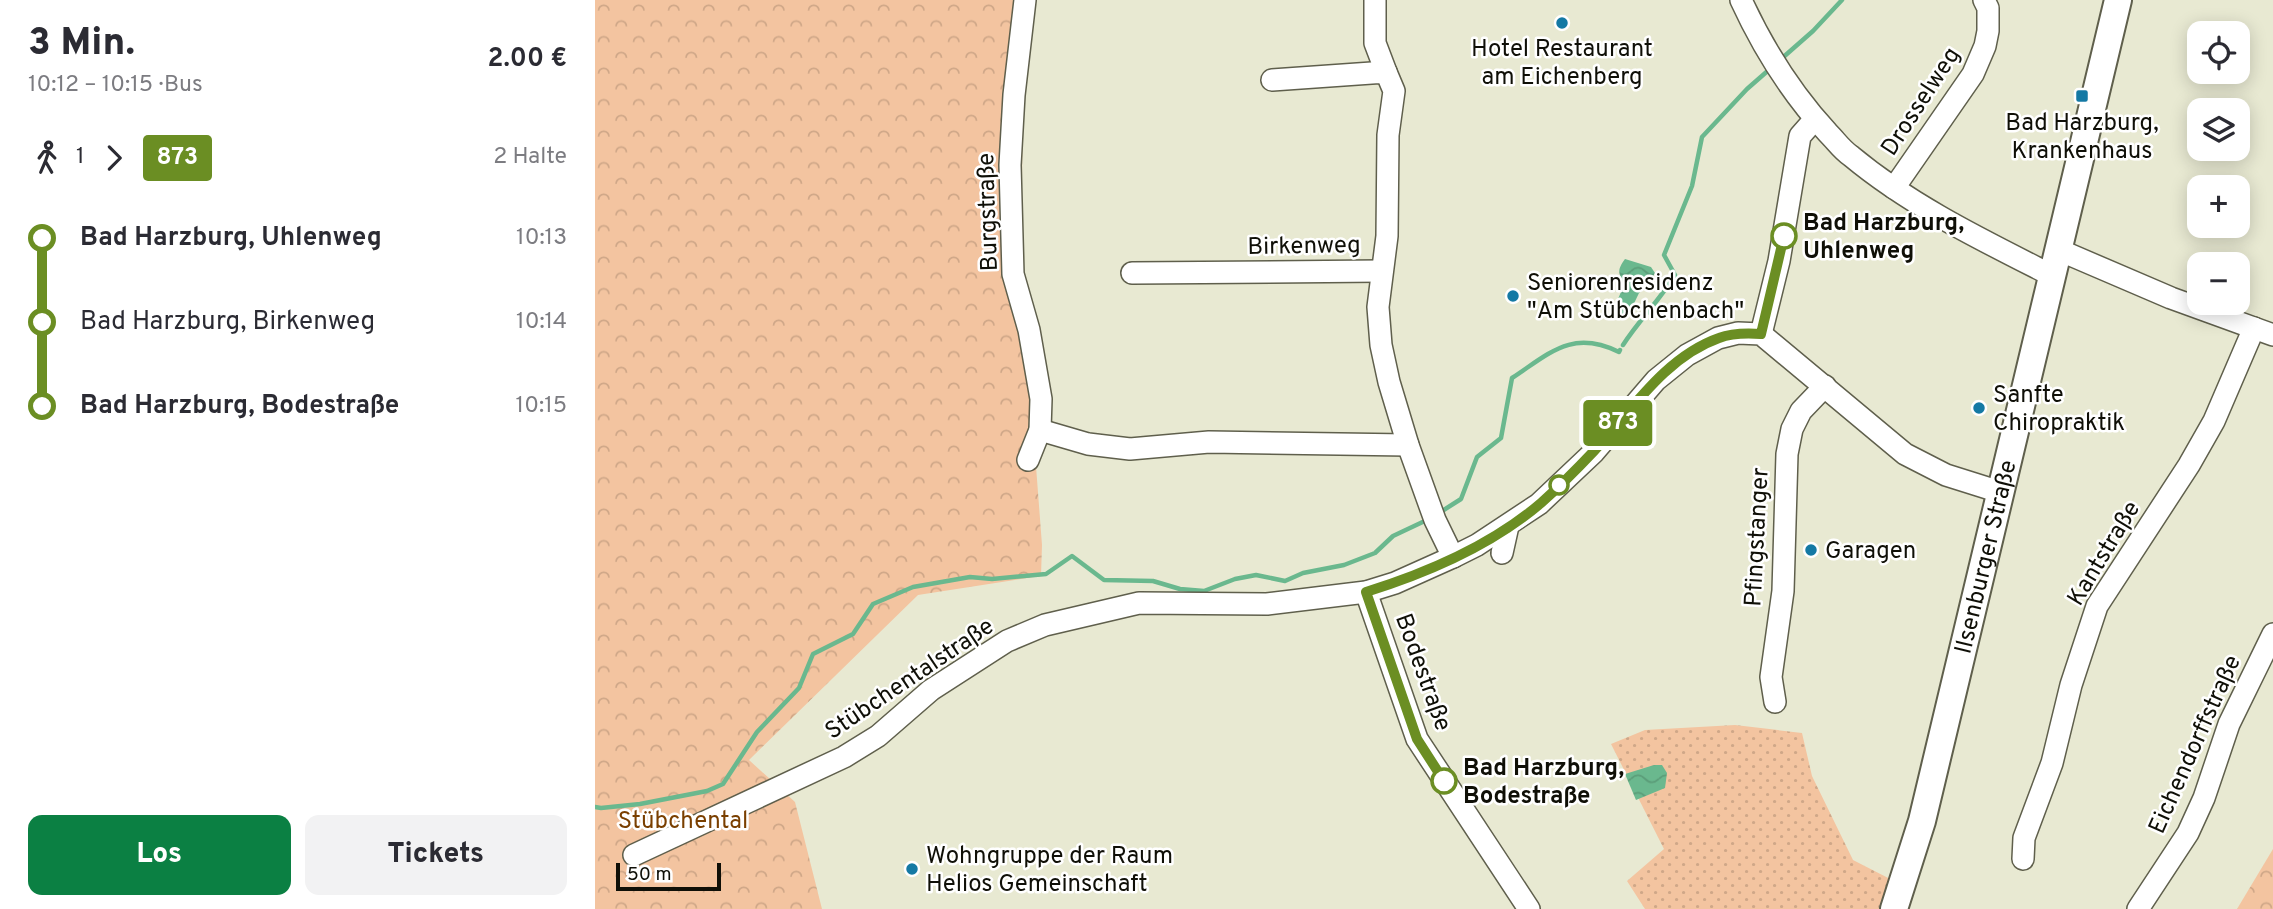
<!DOCTYPE html>
<html lang="de">
<meta charset="utf-8">
<style>
body{margin:0;font-family:Overpass,sans-serif;background:#f2f2f3;color:#2b2b33;height:100vh;display:flex;flex-direction:column;font-size:26px;white-space:nowrap}
*{box-sizing:border-box;margin:0}
p{font-size:23px;color:#7c7c81}
.icon{flex:none;width:38px;height:38px;fill:none;stroke:currentColor;stroke-width:2;stroke-linecap:round;stroke-linejoin:round}
.map{position:relative;flex:1;overflow:hidden}
.side{display:flex;flex-direction:column;background:#fff;width:595px}
.side>*{flex:none}
.badge{padding:0 14px;border-radius:5px;font-size:24px;line-height:46px}
.buttons{position:absolute;left:1592px;top:21px;display:grid;gap:14px}
.buttons a{display:grid;place-items:center;width:63px;height:63px;border-radius:14px;background:#fff;box-shadow:0 4px 18px #0003;font-size:35px}
.scale{position:absolute;left:21px;bottom:18px;width:105px;box-sizing:border-box;padding-left:7px;border:4px solid #0f0f07;border-top:0;font-size:19px;line-height:24px;white-space:nowrap;color:#0f0f07;-webkit-text-stroke:5px #fff;paint-order:stroke}
.map>.badge{position:absolute;translate:-50% -50%;box-shadow:0 0 0 4px #fff}
.legs{display:flex;align-items:center;gap:10px;height:77px;padding:0 28px;font-size:23px}
.legs p{margin-inline-start:auto}
.summary{display:flex;align-items:center;justify-content:space-between;height:119px;padding:0 28px}
h1{font-size:38px;font-weight:800;line-height:52px}
.action{display:flex;gap:14px;margin-top:auto;padding:14px 28px}
.action a{flex:1;height:80px;border-radius:14px;background:#0b8043;color:#fff;font-size:28px;font-weight:800;line-height:80px;text-align:center}
.action a+a{background:#f2f2f3;color:#2b2b33}
ul{padding:0 28px;list-style:none}
li{display:flex;align-items:center;gap:24px;height:84px;font-size:26px}
li i{display:grid;place-items:center;width:10px;height:100%;margin:0 9px;background:currentColor}
li i::after{content:'';width:18px;height:18px;margin:-9px;border:5px solid;border-radius:50%;background:#fff}
li p{margin-inline-start:auto}
li:first-child i{background:linear-gradient(#0000 50%,currentColor 0)}
li:last-child i{background:linear-gradient(currentColor 50%,#0000 0)}
main{display:flex;flex:1;min-height:0}
.map>svg:first-child{display:block}
.grass{fill:url(#grass-dots)}
.forest{fill:url(#forest-crowns)}
.water{fill:url(#water-waves)}
.lines{fill:none;stroke-linecap:round;stroke-linejoin:round}
.stream{stroke:#6ab88e;stroke-width:4.5}
.minor-casing{stroke:#5f5f4c;stroke-width:24}
.major-casing{stroke:#5f5f4c;stroke-width:30}
.minor{stroke:#fff;stroke-width:21}
.major{stroke:#fff;stroke-width:26}
.line-1-casing{stroke:#fff;stroke-width:16}
.line-1{stroke:#6b8e23;stroke-width:10}
.poi-dot{fill:#1479a4;stroke:#fff;stroke-width:2.5}
.stop-1-dot{fill:#fff;stroke:#6b8e23;stroke-width:3.5}
.labels{text-anchor:middle;stroke-width:5;stroke-linejoin:round;paint-order:stroke}
.poi-label{font-size:24px;fill:#0f0f07;stroke:#fff;text-anchor:start}
.street-label{font-size:24px;fill:#0f0f07;stroke:#fff}
.stop-label{font-size:24px;font-weight:bold;fill:#0f0f07;stroke:#fff;text-anchor:start}
.park-label{font-size:24px;fill:#7a3f00;stroke:#fff}
</style>
<main>
<section class="side">
<div class="summary"><div><h1>3 Min.</h1><p>10:12 – 10:15 · Bus</p></div><b>2.00 €</b></div>
<div class="legs"><svg class="icon" aria-label="walk" viewBox="0 0 24 24"><circle cx="13" cy="4" r="2"/><path d="M13 8l-2 6 4 7M11 14l-3 7M7 12l3-4h3l4 4"/></svg>1<svg class="icon" aria-label="forward" viewBox="0 0 24 24"><path d="M9 5l7 7-7 7"/></svg><b class="badge" style="background:#6b8e23;color:#fff">873</b><p>2 Halte</p></div>
<ul>
<li><i style="color:#6b8e23"></i><b>Bad Harzburg, Uhlenweg</b><p>10:13</p></li>
<li><i style="color:#6b8e23"></i><span>Bad Harzburg, Birkenweg</span><p>10:14</p></li>
<li><i style="color:#6b8e23"></i><b>Bad Harzburg, Bodestraße</b><p>10:15</p></li>
</ul>
<div class="action"><a>Los</a><a>Tickets</a></div>
</section>
<div class="map">
<svg width="1678" height="909" viewBox="0 0 1678 909">
<defs>
<pattern id="grass-dots" width="8" height="8" patternUnits="userSpaceOnUse" patternTransform="scale(1.75)"><rect width="8" height="8" fill="#f3c4a0"/><path d="M2 2h.1M6 6h.1" fill="none" stroke="#cfa788" stroke-width="1.8" stroke-linecap="round"/></pattern>
<pattern id="forest-crowns" width="20" height="18" patternUnits="userSpaceOnUse" patternTransform="scale(1.75)"><rect width="20" height="18" fill="#f3c4a0"/><path d="M2 6a3 3 0 1 1 6 0M12 15a3 3 0 1 1 6 0" fill="none" stroke="#cfa788"/></pattern>
<pattern id="water-waves" width="16" height="10" patternUnits="userSpaceOnUse" patternTransform="scale(1.75)"><rect width="16" height="10" fill="#6ab88e"/><path d="M0 5q4-4 8 0t8 0" fill="none" stroke="#5b9d79"/></pattern>
</defs>
<rect width="100%" height="100%" fill="#e8e9d2"/>
<polygon class="grass" points="1140,725 1207,733 1217,776 1258,860 1301,882 1291,909 1050,909 1032,881 1069,849 1016,744 1050,730"/>
<g class="forest">
<polygon points="0,0 429,0 426,269 447,545 446,576 323,595 154,760 200,802 227,909 0,909"/>
<polygon points="1678,849 1678,909 1642,909"/>
</g>
<g class="water">
<path d="M1030 259 1056 267 1060 273 1052 287 1044 293 1034 314 1027 316 1021 312C1019 302 1025 298 1027 288 1029 274 1018 275 1030 259Z"/>
<polygon points="1059,765 1067,765 1072,773 1070,788 1041,800 1030,774"/>
</g>
<g class="lines">
<g class="stream">
<polyline points="1185,60 1218,31 1247,0"/>
<path d="M1028 345C1044 320 1065 300 1080 275L1069 255 1097 186 1107 137 1152 89 1176 68"/>
<path d="M844 513 866 499 882 457 906 438 917 378C955 353 977 329 1024 352L1025 350"/>
<polyline points="0,807 6,808 45,804 112,791 128,784 162,732 204,688 218,654 258,634 278,604 318,587 375,577 397,579 451,574 477,556 509,580 558,581 585,589 609,591 640,579 661,575 690,581 708,573 749,565 780,553 798,536 834,519"/>
</g>
<defs>
<g id="minor">
<polyline points="430,0 419,95 415,165 418,274 434,330 446,399 445,430 433,460"/>
<polyline points="780,0 780,43 791,72"/>
<path d="M1146 0C1169 50 1196 93 1233 133 1241 141 1247 150 1256 156 1316 206 1389 241 1458 276"/>
<polyline points="677,80 791,72 799,91 793,135 792,236 783,307 786,345 794,382 813,445 840,520 858,557"/>
<polyline points="1299,188 1378,74 1390,46 1393,31 1393,8 1389,0"/>
<polyline points="1464,250 1576,298 1678,335"/>
<polyline points="537,273 787,271"/>
<polyline points="1166,334 1184,261 1205,136 1220,119"/>
<polyline points="445,430 493,444 535,449 614,442 813,445"/>
<polyline points="907,553 913,526"/>
<polyline points="771,592 822,739 934,909"/>
<polyline points="1180,702 1176,677 1188,591 1192,454 1197,429 1206,411 1230,386"/>
<polyline points="39,855 249,757 283,736 336,690 412,641 450,625 544,603 672,604 771,592 800,583 858,557 882,545 944,504 999,452 1061,380 1092,355 1123,338 1143,333 1166,334 1310,454 1351,475 1405,492"/>
<polyline points="1428,859 1429,838 1457,763 1476,685 1502,606 1594,465 1619,421 1659,328"/>
<polyline points="1543,909 1593,833 1609,798 1634,724 1678,634"/>
</g>
<g id="major">
<path id="s1" d="M1299 909 1327 821 1523 0"/>
</g>
</defs>
<use href="#minor" class="minor-casing"/>
<use href="#major" class="major-casing"/>
<use href="#minor" class="minor"/>
<use href="#major" class="major"/>
</g>
<g class="lines">
<defs>
<path id="line-1" d="M849 781 822 739 771 592C832 573 897 545 946 503 964 487 982 469 999 451 1036 411 1070 357 1124 338 1137 333 1152 333 1166 334L1189 236"/>
</defs>
<use href="#line-1" class="line-1-casing"/>
<use href="#line-1" class="line-1"/>
</g>
<g class="poi-dot">
<circle cx="967" cy="23" r="7"/>
<rect x="1480" y="89" width="14" height="14" rx="3.5"/>
<circle cx="918" cy="296" r="7"/>
<circle cx="1384" cy="408" r="7"/>
<circle cx="1216" cy="550" r="7"/>
<circle cx="317" cy="869" r="7"/>
</g>
<g class="stop-1-dot">
<circle cx="1189" cy="236" r="12"/>
<circle cx="964" cy="485" r="9"/>
<circle cx="849" cy="781" r="12"/>
</g>
<g class="labels">
<g class="poi-label">
<text x="967" y="56" text-anchor="middle">Hotel Restaurant<tspan x="967" dy="28">am Eichenberg</tspan></text>
<text x="1487" y="130" text-anchor="middle">Bad Harzburg,<tspan x="1487" dy="28">Krankenhaus</tspan></text>
<text x="932" y="290">Seniorenresidenz<tspan x="932" dy="28">"Am Stübchenbach"</tspan></text>
<text x="1398" y="402">Sanfte<tspan x="1398" dy="28">Chiropraktik</tspan></text>
<text x="1230" y="558">Garagen</text>
<text x="331" y="863">Wohngruppe der Raum<tspan x="331" dy="28">Helios Gemeinschaft</tspan></text>
</g>
<g class="street-label">
<text transform="translate(1325 101) rotate(-57)" y="8">Drosselweg</text>
<text transform="translate(392 212) rotate(-92)" y="8">Burgstraße</text>
<text transform="translate(709 245) rotate(-1)" y="8">Birkenweg</text>
<text transform="translate(1161 537) rotate(-87)" y="8">Pfingstanger</text>
<text transform="translate(1508 553) rotate(-59)" y="8">Kantstraße</text>
<text dy="8" stroke="none"><textPath href="#s1" startOffset="364">Ilsenburger Straße</textPath></text>
<text transform="translate(829 672) rotate(70)" y="8">Bodestraße</text>
<text transform="translate(314 678) rotate(-34)" y="8">Stübchentalstraße</text>
<text transform="translate(1599 744) rotate(-66)" y="8">Eichendorffstraße</text>
</g>
<g class="stop-label">
<text x="1208" y="230">Bad Harzburg,<tspan x="1208" dy="28">Uhlenweg</tspan></text>
<text x="868" y="775">Bad Harzburg,<tspan x="868" dy="28">Bodestraße</tspan></text>
</g>
<g class="park-label">
<text x="88" y="828">Stübchental</text>
</g>
</g>
</svg>
<div class="buttons">
<a><svg class="icon" aria-label="locate" viewBox="0 0 24 24"><circle cx="12" cy="12" r="6"/><path d="M12 2v4M12 18v4M2 12h4M18 12h4"/></svg></a>
<a><svg class="icon" aria-label="layers" viewBox="0 0 24 24"><path d="M12 4l9 5-9 5-9-5zM3 14l9 5 9-5"/></svg></a>
<a>+</a>
<a>−</a>
</div>
<div class="scale">50 m</div>
<b class="badge" style="left:1023px;top:423px;background:#6b8e23;color:#fff">873</b>
</div>
</main>
